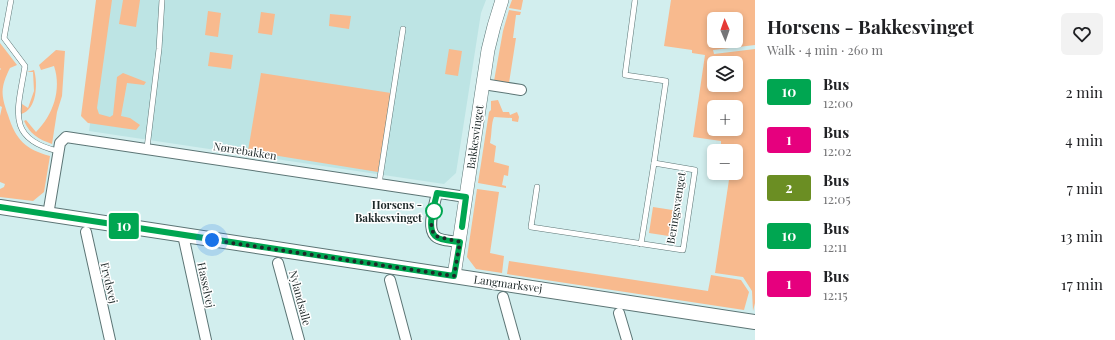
<!DOCTYPE html>
<meta charset="utf-8">
<style>
body{margin:0;font-family:"Playfair Display",serif;background:#f2f2f2;color:#202124;height:100vh;display:flex;flex-direction:column;font-size:15px;white-space:nowrap}
*{box-sizing:border-box;margin:0}
p{font-size:13px;color:#757577}
.icon{flex:none;width:22px;height:22px;fill:none;stroke:currentColor;stroke-width:2;stroke-linecap:round;stroke-linejoin:round}
.map{position:relative;flex:1;overflow:hidden}
.drawer{display:flex;flex-direction:column;background:#fff;width:360px}
.drawer>*{flex:none}
.badge{padding:0 8px;border-radius:3px;font-size:14px;line-height:26px}
.needle{width:26px;rotate:358deg}
.fabs{position:absolute;left:707px;top:12px;display:grid;gap:8px}
.fabs a{display:grid;place-items:center;width:36px;height:36px;border-radius:6px;background:#fff;box-shadow:0 2px 6px #0003;font-size:20px}
.you{position:absolute;width:20px;height:20px;margin:-10px;border:3px solid #fff;border-radius:50%;background:#1a73e8;box-shadow:0 0 0 6px #1a73e833}
.map>.badge{position:absolute;translate:-50% -50%;box-shadow:0 0 0 2px #fff}
.round{display:grid;place-items:center;flex:none;width:42px;height:42px;border-radius:6px;background:#f2f2f2}
.summary{display:flex;align-items:center;justify-content:space-between;height:68px;padding:0 12px}
h1{font-size:19px;font-weight:700;line-height:30px}
ul{padding:0;list-style:none}
li{display:flex;align-items:center;gap:12px;height:48px;padding:0 12px}
li div{flex:1}
li b{display:block;font-size:15px}
li em{font-style:normal}
li .badge{min-width:44px;font-weight:700;text-align:center}
main{display:flex;flex:1;min-height:0}
.map>svg:first-child{display:block}
.built{fill:#bde4e4}
.green{fill:#f8ba8e;fill-rule:evenodd}
.lines{fill:none;stroke-linecap:round;stroke-linejoin:round}
.service-casing{stroke:#5c7575;stroke-width:6}
.minor-casing{stroke:#5c7575;stroke-width:12}
.tertiary-casing{stroke:#5c7575;stroke-width:14}
.secondary-casing{stroke:#5c7575;stroke-width:16}
.service{stroke:#fff;stroke-width:5}
.minor{stroke:#fff;stroke-width:10}
.tertiary{stroke:#fff;stroke-width:13}
.secondary{stroke:#fff;stroke-width:14}
.line-casing{stroke:#fff;stroke-width:9}
.line{stroke:#00a651;stroke-width:6}
.walk{stroke:#1e2929;stroke-width:4;stroke-dasharray:0 7.2}
.stop-dot{fill:#fff;stroke:#00a651;stroke-width:2}
.labels{text-anchor:middle;stroke-width:3;stroke-linejoin:round;paint-order:stroke}
.street-label{font-size:11px;fill:#1e2929;stroke:#fff}
.stop-label{font-size:11px;font-weight:bold;fill:#1e2929;stroke:#fff;text-anchor:end}
</style>
<main>
<div class="map">
<svg width="755" height="340" viewBox="0 0 755 340">
<rect width="100%" height="100%" fill="#d2eeee"/>
<polygon class="built" points="108,0 486,0 481,13 456,173 444,184 89,131"/>
<g class="green">
<polygon points="96,0 112,0 97,108 99,114 110,117 113,115 117,77 123,73 146,82 144,85 127,83 121,116 130,118 140,125 136,130 88,123 81,116"/>
<polygon points="123,0 140,0 136,27 119,24"/>
<polygon points="512,0 523,0 521,10 509,8"/>
<path d="M671 0H755V45L713 50 714 54 755 49V303L753 311 752 291 743 277 715 273 730 173H736V151H734V146L721 144V141L693 137 705 55 692 53V50L664 46ZM714 19H736V41H714ZM714 63H736V85H714ZM714 107H736V129H714Z"/>
<polygon points="509,10 521,12 520,15 516,15 513,38 516,38 509,83 494,81 503,31"/>
<polygon points="208,11 221,13 218,37 205,35"/>
<polygon points="261,12 275,14 272,35 258,33"/>
<polygon points="330,14 351,16 349,29 329,26"/>
<path d="M0 43 17 65 10 68C0 88 1 95 8 115 16 140 25 149 50 156L44 192 33 201 0 197V189L4 187 5 184 0 182V116L2 107 0 106V70L1 69 0 68Z"/>
<polygon points="449,49 462,51 458,76 445,74"/>
<path d="M56 50 65 51 62 96 57 112 52 144C38 139 30 134 24 121L26 120 36 132C53 115 62 90 54 66L41 70 39 65Z"/>
<polygon points="210,52 233,55 231,69 208,66"/>
<path d="M34 70C38 83 37 110 21 114L22 104 28 108 34 91 33 72H27Z"/>
<polygon points="261,73 391,93 378,172 248,151"/>
<path d="M498 100 503 112H509L510 115 517 112 519 117 518 122 512 121V118L494 117C491 124 492 134 490 143L496 146 494 162 509 166 508 176 504 175 502 185 506 186V188L478 183 489 112 491 110V101Z"/>
<polygon points="477,189 499,192 490,253 504,256 502,273 476,269 467,257"/>
<polygon points="653,207 679,211 675,237 649,233"/>
<polygon points="509,261 708,291 711,275 741,280 749,292 744,310 507,274"/>
</g>
<g class="lines">
<defs>
<g id="service">
<path d="M11 0 4 38 25 66C18 109 5 139 58 151"/>
<polyline points="147,148 159,49 162,0"/>
<polyline points="379,184 403,29"/>
<polyline points="537,187 531,227 683,250 695,170 654,163 666,81 625,75 635,0"/>
<polyline points="641,244 654,163"/>
</g>
<g id="minor">
<polyline points="483,84 521,90"/>
<path d="M437 193C435 204 426 227 435 236 440 241 453 241 460 242"/>
<polyline points="48,215 60,143 66,137 466,197"/>
<polyline points="86,232 110,340"/>
<polyline points="183,235 206,340"/>
<polyline points="278,263 299,340"/>
<polyline points="390,280 406,340"/>
<polyline points="503,297 515,340"/>
<polyline points="619,313 627,340"/>
</g>
<polyline id="tertiary" points="454,276 488,50 494,26 502,0"/>
<polyline id="secondary" points="0,207 755,322"/>
</defs>
<use href="#service" class="service-casing"/>
<use href="#minor" class="minor-casing"/>
<use href="#tertiary" class="tertiary-casing"/>
<use href="#secondary" class="secondary-casing"/>
<use href="#service" class="service"/>
<use href="#minor" class="minor"/>
<use href="#tertiary" class="tertiary"/>
<use href="#secondary" class="secondary"/>
</g>
<g class="lines">
<defs>
<path id="line" d="M0 207 454 276 460 242C453 241 440 241 435 236 426 227 435 204 437 193L466 197 462 227"/>
</defs>
<use href="#line" class="line-casing"/>
<use href="#line" class="line"/>
<polyline class="walk" points="212,240 454,276 460,242 435,236 431,228 434,208 434,211"/>
</g>
<circle class="stop-dot" cx="434" cy="211" r="8"/>
<g class="labels">
<g class="street-label">
<text transform="translate(475 137) rotate(-82)" y="4">Bakkesvinget</text>
<text transform="translate(245 151) rotate(9)" y="4">Nørrebakken</text>
<text transform="translate(676 208) rotate(-81)" y="4">Beringsvænget</text>
<text transform="translate(109 283) rotate(77)" y="4">Frydsvej</text>
<text transform="translate(508 284) rotate(8)" y="4">Langmarksvej</text>
<text transform="translate(206 285) rotate(78)" y="4">Hasselvej</text>
<text transform="translate(300 298) rotate(75)" y="4">Nylandsalle</text>
</g>
<g class="stop-label">
<text x="422" y="209">Horsens -<tspan x="422" dy="13">Bakkesvinget</tspan></text>
</g>
</g>
</svg>
<div class="fabs">
<a><svg class="needle" viewBox="-14 -14 28 28"><path d="M0-13l5 13h-10z" fill="#e53935"/><path d="M0 13l5-13h-10z" fill="#757577"/></svg></a>
<a><svg class="icon" aria-label="layers" viewBox="0 0 24 24"><path d="M12 4l9 5-9 5-9-5zM3 14l9 5 9-5"/></svg></a>
<a>+</a>
<a>−</a>
</div>
<div class="you" style="left:212px;top:240px"></div>
<b class="badge" style="left:124px;top:226px;background:#00a651;color:#fff">10</b>
</div>
<section class="drawer">
<div class="summary"><div><h1>Horsens - Bakkesvinget</h1><p>Walk · 4 min · 260 m</p></div><a class="round"><svg class="icon" aria-label="heart" viewBox="0 0 24 24"><path d="M12 20l-8-8c-3-5 5-10 8-4 3-6 11-1 8 4z"/></svg></a></div>
<ul>
<li><span class="badge" style="background:#00a651;color:#fff">10</span><div><b>Bus</b><p>12:00</p></div><em>2 min</em></li>
<li><span class="badge" style="background:#e6007e;color:#fff">1</span><div><b>Bus</b><p>12:02</p></div><em>4 min</em></li>
<li><span class="badge" style="background:#6b8e23;color:#fff">2</span><div><b>Bus</b><p>12:05</p></div><em>7 min</em></li>
<li><span class="badge" style="background:#00a651;color:#fff">10</span><div><b>Bus</b><p>12:11</p></div><em>13 min</em></li>
<li><span class="badge" style="background:#e6007e;color:#fff">1</span><div><b>Bus</b><p>12:15</p></div><em>17 min</em></li>
</ul>
</section>
</main>
